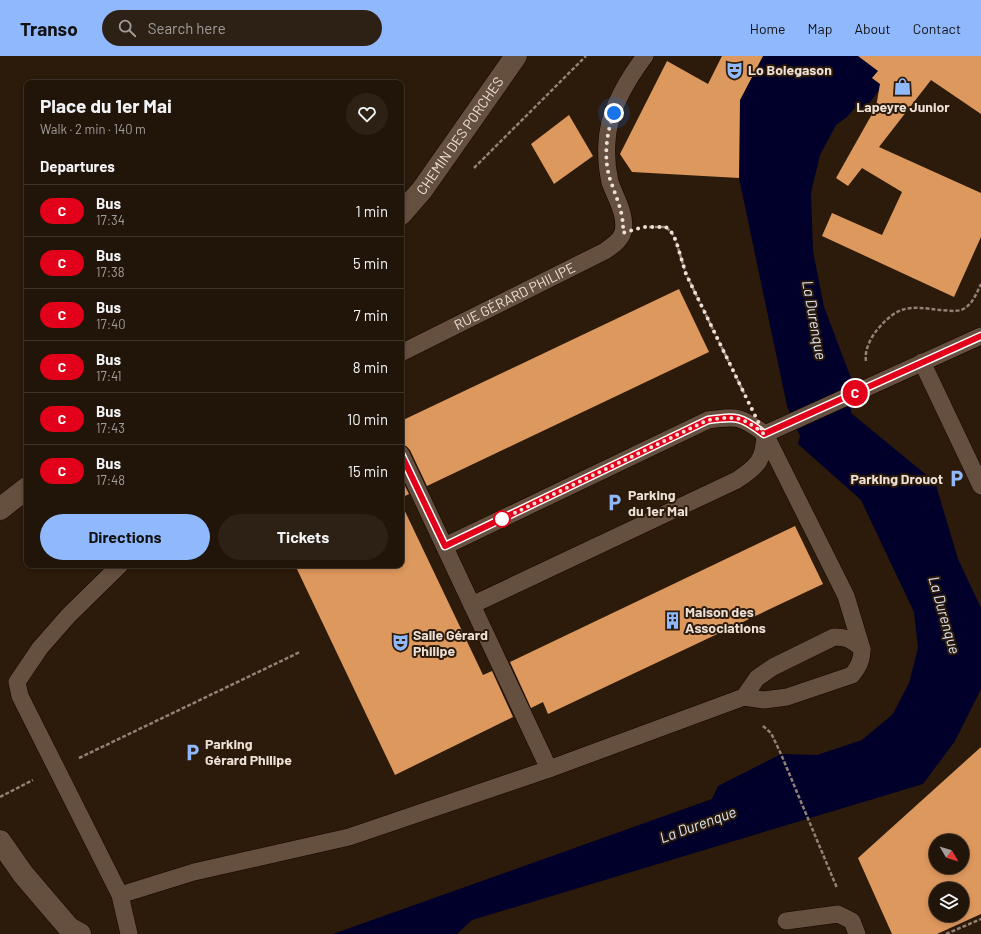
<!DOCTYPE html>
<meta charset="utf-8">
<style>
body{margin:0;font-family:Barlow,sans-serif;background:#2d2116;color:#f1f3f6;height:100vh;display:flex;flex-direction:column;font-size:15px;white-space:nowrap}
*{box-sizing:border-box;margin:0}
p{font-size:13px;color:#a29e9c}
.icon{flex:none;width:22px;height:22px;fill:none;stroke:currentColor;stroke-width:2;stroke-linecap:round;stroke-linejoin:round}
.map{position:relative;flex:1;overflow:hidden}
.side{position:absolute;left:24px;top:24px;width:380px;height:488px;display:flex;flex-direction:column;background:#211408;border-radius:8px;box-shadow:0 2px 6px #0003,0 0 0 1px #3e3329}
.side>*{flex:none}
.badge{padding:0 8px;border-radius:13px;font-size:14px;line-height:26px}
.needle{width:26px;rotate:128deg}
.controls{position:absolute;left:929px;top:778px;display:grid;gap:8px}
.controls a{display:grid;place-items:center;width:40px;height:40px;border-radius:50%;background:#211408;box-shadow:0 2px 6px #0003,0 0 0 1px #3e3329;font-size:20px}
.you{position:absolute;width:20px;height:20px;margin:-10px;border:3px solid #fff;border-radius:50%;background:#1a73e8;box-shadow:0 0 0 6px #1a73e833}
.map>.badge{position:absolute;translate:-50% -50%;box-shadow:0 0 0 2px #fff}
h2{padding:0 16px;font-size:15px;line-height:36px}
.round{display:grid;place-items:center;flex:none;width:42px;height:42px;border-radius:21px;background:#2d2116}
.head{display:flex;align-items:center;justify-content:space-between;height:68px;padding:0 16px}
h1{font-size:19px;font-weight:700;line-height:30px}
.action{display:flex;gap:8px;margin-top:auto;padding:8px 16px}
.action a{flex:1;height:46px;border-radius:24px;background:#8fb8fd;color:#111;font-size:16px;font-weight:700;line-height:46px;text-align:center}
.action a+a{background:#2d2116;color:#f1f3f6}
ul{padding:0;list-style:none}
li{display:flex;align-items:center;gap:12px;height:52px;padding:0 16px;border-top:1px solid #3e3329}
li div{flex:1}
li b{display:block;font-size:15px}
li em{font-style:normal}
li .badge{min-width:44px;font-weight:700;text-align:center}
header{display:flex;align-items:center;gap:24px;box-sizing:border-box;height:56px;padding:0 20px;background:#8fb8fd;color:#111}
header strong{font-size:19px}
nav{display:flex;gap:22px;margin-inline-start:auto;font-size:14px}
.search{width:280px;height:36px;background:#2d2116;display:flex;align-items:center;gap:10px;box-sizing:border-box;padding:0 14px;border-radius:22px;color:#a29e9c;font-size:15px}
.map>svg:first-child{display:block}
.water{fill:#00002a}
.building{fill:#dd985d;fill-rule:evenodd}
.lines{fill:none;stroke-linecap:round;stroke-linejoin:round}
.service-casing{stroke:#140500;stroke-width:18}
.tertiary-casing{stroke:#140500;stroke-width:23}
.path{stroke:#918275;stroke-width:2.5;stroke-dasharray:4 2;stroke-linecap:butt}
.service{stroke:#654f3e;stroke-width:17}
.tertiary{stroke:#654f3e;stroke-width:22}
.line-casing{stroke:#fff;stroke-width:9}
.line{stroke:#e2001a;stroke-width:6}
.walk{stroke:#ede0d6;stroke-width:4;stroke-dasharray:0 7.2}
.stop-dot{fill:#fff;stroke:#e2001a;stroke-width:2}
.labels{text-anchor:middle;stroke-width:4;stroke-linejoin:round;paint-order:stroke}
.poi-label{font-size:14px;font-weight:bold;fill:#ede0d6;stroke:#2c1a0a;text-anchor:start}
.street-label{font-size:14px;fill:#ede0d6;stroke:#2c1a0a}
.water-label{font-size:15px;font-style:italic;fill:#dae5f8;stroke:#2c1a0a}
</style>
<header>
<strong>Transo</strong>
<div class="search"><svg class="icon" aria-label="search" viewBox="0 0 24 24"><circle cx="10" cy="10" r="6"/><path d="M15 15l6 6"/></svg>Search here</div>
<nav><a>Home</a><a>Map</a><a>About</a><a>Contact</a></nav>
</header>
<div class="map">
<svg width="981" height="878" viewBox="0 0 981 878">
<rect width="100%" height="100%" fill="#2c1a0a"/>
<polygon class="water" points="763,0 875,0 869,8 878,15 872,22 880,28 879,34 865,53 857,49 847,61 836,69 820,99 811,137 813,195 824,251 851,322 851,357 935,426 958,503 981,552 981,633 955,685 923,728 472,864 457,878 333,878 712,743 718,730 781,698 817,699 862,684 893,658 909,627 918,592 914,556 861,444 798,388 800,380 787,350 739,122 740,44"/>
<g class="building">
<polygon points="722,0 763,0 740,44 739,122 632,116 620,98 667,5 708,28"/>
<polygon points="858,0 981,0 981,58 931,24 879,91 981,137 981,181 954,241 822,180 832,157 882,179 902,136 862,112 848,130 836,122 876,51 880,28 872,22 878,15"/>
<polygon points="569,59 593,100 554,128 531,88"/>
<polygon points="679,233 709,296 427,430 410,394 406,390 401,388 401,365"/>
<polygon points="401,422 409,438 401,442"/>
<polygon points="401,447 483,619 492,615 513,661 395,719 295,509 401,509"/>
<polygon points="795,470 823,528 548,658 543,646 531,652 510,606"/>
<path d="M981 691V858L937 878H892L858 802ZM936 785H962V811H936ZM936 833H962V859H936Z"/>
</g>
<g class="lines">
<defs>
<g id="service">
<path id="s1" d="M401 297 605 195C612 190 621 184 623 176 627 159 615 141 610 126 607 113 606 99 607 86 608 55 627 24 645 0"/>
<polyline points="922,306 981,430"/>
<polyline points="765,378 981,280"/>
<polyline points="401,398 549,713"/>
<path d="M445 490 708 364C737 360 741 360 765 378L846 540 862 593"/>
<polyline points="120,509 69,559 40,592 17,626 20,640 120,839 129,878"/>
<path d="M472 549 737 424C758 410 764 404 765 378"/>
<path d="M120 839 194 816 349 781 549 713 744 641 764 644 787 641 852 619C859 610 862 604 862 593 852 584 847 581 834 581L773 611 757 622 744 641"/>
<polyline points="786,865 838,858 852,865 857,878"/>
</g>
<g id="tertiary">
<path id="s2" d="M401 158 422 134 516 0"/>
<polyline points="0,453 27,432"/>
<polyline points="0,785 23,818 69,872 80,878"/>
</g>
</defs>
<use href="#service" class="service-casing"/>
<use href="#tertiary" class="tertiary-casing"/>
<g class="path">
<polyline points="474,112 586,0"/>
<polyline points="649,171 666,171 672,177 676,185 686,218 744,337"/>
<path d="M866 305C864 295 871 281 877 274 898 249 909 250 939 254 945 254 955 256 961 254 972 250 976 238 981 228"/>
<polyline points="763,670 771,677 781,698 837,832"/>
<polyline points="79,702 300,596"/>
<polyline points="0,741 33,724"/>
<polyline points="946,878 981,863"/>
</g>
<use href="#service" class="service"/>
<use href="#tertiary" class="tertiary"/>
</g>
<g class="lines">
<defs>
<path id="line" d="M401 398 445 490 708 364C737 360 741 360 764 378L981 280"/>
</defs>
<use href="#line" class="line-casing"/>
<use href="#line" class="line"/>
<path class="walk" d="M502 463 708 364C737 360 741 360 764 378L686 218 676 185 672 177 666 171H643L623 177C624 157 617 144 611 126 603 104 606 78 614 57"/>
</g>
<defs>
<symbol id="theatre-bare" viewBox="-9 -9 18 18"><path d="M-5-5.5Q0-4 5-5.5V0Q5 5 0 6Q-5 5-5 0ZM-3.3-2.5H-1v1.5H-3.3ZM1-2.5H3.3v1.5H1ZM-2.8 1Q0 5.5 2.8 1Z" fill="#8fb8fd" stroke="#2c1a0a" stroke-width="2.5" paint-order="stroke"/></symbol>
<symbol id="shop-bare" viewBox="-9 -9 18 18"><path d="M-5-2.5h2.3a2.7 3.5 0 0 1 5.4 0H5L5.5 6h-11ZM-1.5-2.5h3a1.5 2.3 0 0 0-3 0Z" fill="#8fb8fd" stroke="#2c1a0a" stroke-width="2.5" paint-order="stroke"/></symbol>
<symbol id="parking-bare" viewBox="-9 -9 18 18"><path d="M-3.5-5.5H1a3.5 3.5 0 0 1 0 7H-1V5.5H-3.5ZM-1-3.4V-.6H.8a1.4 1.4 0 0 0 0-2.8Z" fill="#8fb8fd" stroke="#2c1a0a" stroke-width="2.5" paint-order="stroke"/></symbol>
<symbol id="building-bare" viewBox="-9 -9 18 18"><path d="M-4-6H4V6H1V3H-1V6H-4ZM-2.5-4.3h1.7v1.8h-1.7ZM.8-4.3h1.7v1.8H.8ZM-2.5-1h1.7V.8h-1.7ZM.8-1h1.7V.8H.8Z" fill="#8fb8fd" stroke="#2c1a0a" stroke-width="2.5" paint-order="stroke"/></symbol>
</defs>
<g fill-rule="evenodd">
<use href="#theatre-bare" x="722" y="2" width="25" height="25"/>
<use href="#shop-bare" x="890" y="18" width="25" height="25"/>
<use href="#parking-bare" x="944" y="410" width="25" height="25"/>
<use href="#parking-bare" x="602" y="434" width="25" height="25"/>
<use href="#building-bare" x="660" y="552" width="25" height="25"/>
<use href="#theatre-bare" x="388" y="574" width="25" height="25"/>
<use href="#parking-bare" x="180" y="684" width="25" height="25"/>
</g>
<circle class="stop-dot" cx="502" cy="463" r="8"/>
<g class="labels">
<g class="poi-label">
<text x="748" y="19">Lo Bolegason</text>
<text x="903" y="56" text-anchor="middle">Lapeyre Junior</text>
<text x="943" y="428" text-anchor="end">Parking Drouot</text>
<text x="628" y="444">Parking<tspan x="628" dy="16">du 1er Mai</tspan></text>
<text x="685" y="561">Maison des<tspan x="685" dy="16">Associations</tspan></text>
<text x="413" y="584">Salle Gérard<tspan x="413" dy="16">Philipe</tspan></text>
<text x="205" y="693">Parking<tspan x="205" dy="16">Gérard Philipe</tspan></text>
</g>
<g class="street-label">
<text dy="5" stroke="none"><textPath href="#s2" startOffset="98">CHEMIN DES PORCHES</textPath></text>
<text dy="5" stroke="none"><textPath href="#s1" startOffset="127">RUE GÉRARD PHILIPE</textPath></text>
</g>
<g class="water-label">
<text transform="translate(814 264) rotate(80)" y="5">La Durenque</text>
<text transform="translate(944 559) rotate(74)" y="5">La Durenque</text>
<text transform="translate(698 769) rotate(-20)" y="5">La Durenque</text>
</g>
</g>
</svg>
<div class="controls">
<a><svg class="needle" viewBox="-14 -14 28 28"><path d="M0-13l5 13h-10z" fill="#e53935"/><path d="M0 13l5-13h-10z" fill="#a29e9c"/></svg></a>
<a><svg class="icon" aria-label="layers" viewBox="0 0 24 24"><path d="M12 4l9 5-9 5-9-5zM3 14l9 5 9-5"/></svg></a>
</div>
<div class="you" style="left:614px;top:57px"></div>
<b class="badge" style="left:855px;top:337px;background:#e2001a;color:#fff">C</b>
<section class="side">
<div class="head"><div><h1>Place du 1er Mai</h1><p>Walk · 2 min · 140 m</p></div><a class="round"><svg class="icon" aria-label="heart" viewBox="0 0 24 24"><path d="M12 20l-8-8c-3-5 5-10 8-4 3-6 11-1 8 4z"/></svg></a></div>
<h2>Departures</h2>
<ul>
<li><span class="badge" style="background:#e2001a;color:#fff">C</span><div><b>Bus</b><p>17:34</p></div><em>1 min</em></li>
<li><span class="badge" style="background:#e2001a;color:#fff">C</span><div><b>Bus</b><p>17:38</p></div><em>5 min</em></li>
<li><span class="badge" style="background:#e2001a;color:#fff">C</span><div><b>Bus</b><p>17:40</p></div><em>7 min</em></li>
<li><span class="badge" style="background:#e2001a;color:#fff">C</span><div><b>Bus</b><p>17:41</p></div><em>8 min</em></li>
<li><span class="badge" style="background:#e2001a;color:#fff">C</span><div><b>Bus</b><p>17:43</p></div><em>10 min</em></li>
<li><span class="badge" style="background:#e2001a;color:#fff">C</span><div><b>Bus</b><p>17:48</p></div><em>15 min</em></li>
</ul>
<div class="action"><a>Directions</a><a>Tickets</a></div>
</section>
</div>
